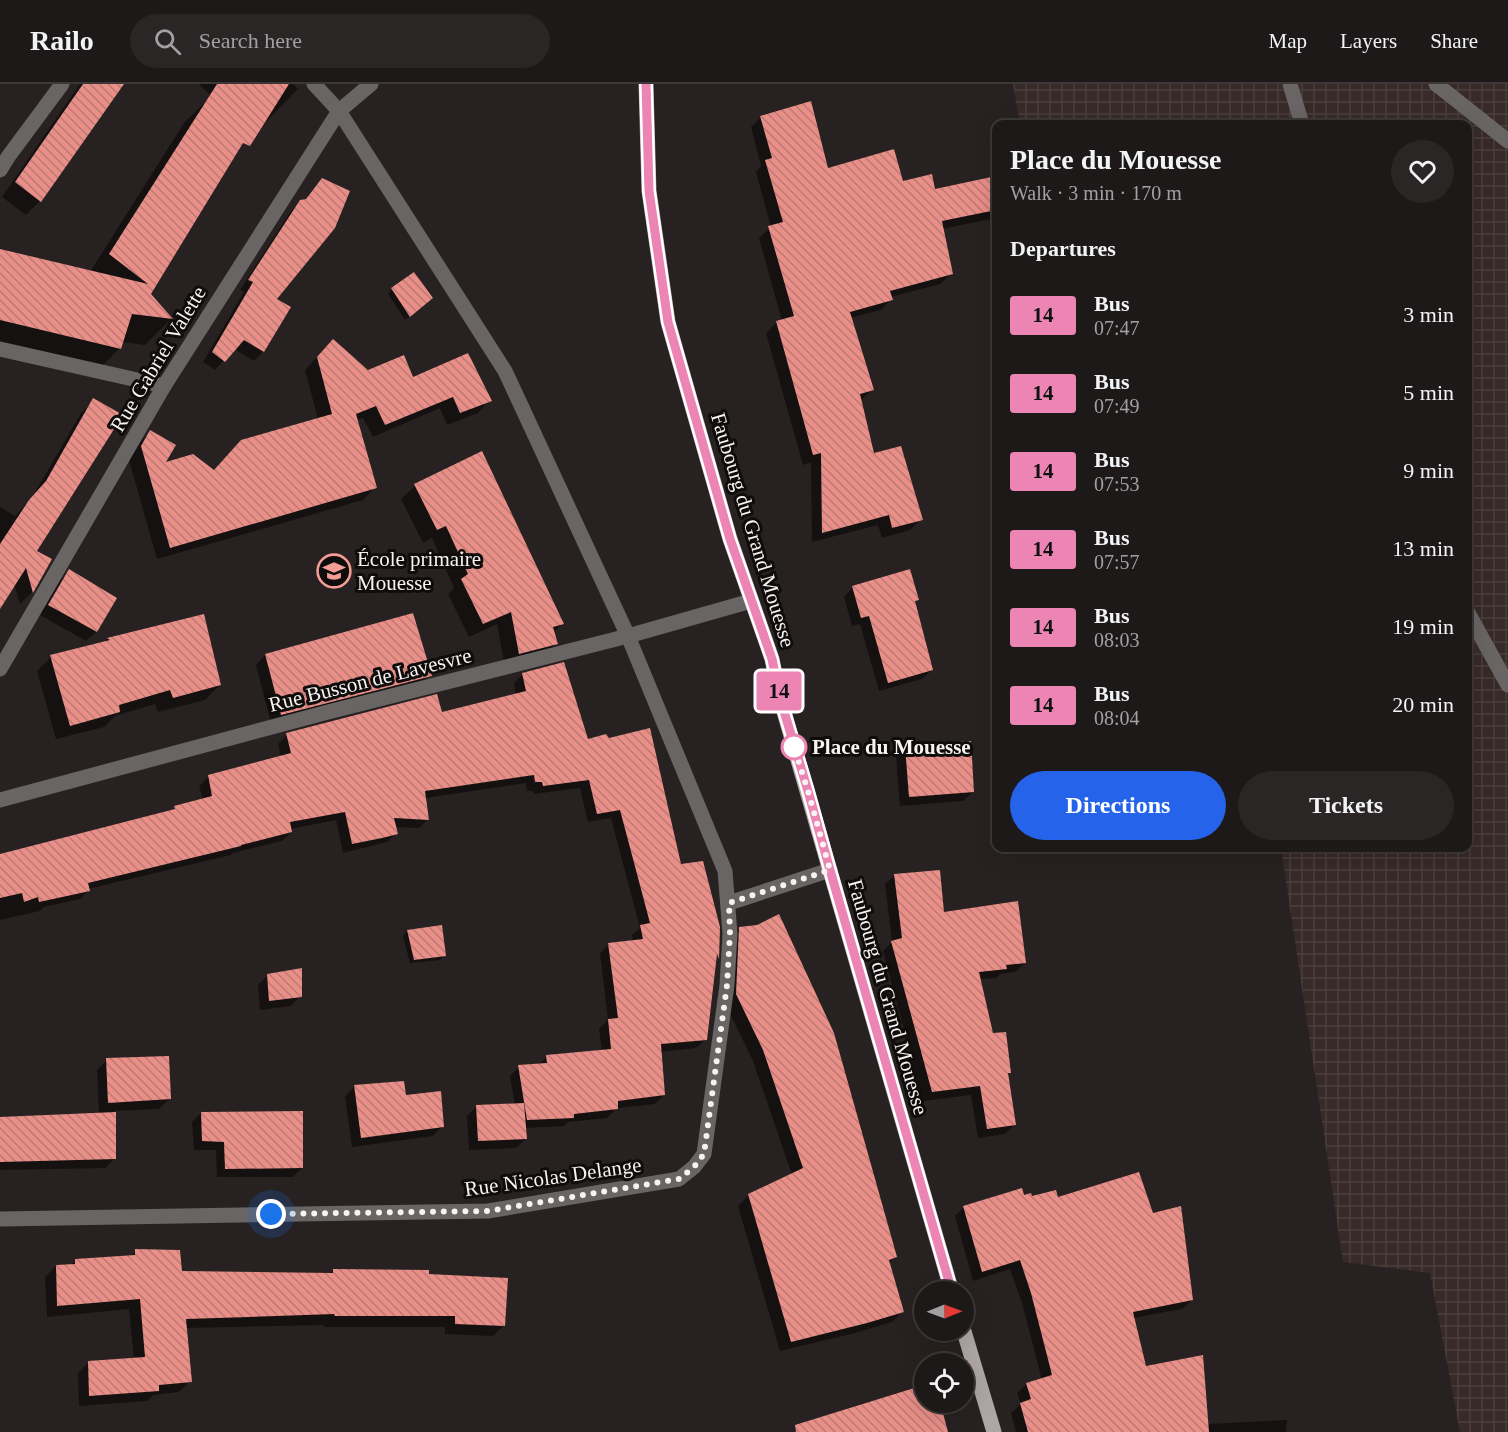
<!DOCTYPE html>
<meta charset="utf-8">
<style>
body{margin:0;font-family:"Times New Roman",serif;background:#2b2626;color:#f1f3f6;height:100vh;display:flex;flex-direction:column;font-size:22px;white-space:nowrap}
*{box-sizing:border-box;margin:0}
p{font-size:20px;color:#a1a0a2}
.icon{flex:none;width:33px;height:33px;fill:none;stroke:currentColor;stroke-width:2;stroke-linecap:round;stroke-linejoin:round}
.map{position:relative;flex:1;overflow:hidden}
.panel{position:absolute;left:992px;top:36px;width:480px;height:732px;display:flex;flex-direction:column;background:#1e1919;border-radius:12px;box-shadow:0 6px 24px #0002,0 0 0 2px #3c3838}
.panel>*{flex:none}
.badge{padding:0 12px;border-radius:4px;font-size:21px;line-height:39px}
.needle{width:39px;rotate:89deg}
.controls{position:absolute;left:914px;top:1197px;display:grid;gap:12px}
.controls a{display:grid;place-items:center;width:60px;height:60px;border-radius:50%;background:#1e1919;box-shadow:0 6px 24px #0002,0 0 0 2px #3c3838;font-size:30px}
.you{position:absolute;width:30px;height:30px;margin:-15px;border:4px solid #fff;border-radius:50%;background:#1a73e8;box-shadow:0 0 0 9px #1a73e833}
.map>.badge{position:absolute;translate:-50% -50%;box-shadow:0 0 0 3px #fff}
h2{padding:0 18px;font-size:22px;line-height:54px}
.round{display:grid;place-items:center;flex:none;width:63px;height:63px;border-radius:32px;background:#2b2626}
.overview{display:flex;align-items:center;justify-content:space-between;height:102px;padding:0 18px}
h1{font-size:28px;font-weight:700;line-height:45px}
.primary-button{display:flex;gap:12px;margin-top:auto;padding:12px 18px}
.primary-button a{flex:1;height:69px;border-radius:36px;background:#2563eb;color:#fff;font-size:24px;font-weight:700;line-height:69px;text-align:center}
.primary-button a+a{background:#2b2626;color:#f1f3f6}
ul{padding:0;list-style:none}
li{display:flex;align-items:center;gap:18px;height:78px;padding:0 18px}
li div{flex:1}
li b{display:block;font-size:22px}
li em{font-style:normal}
li .badge{min-width:66px;font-weight:700;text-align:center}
header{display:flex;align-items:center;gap:36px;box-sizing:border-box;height:84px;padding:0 30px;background:#1e1919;border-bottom:2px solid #3c3838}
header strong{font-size:28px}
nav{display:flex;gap:33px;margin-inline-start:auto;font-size:21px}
.search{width:420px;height:54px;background:#2b2626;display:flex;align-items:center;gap:15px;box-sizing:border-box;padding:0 21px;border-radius:33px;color:#a1a0a2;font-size:22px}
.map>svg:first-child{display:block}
.industrial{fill:url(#industrial-grid)}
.shadow{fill:#0007}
.building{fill:url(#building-back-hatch)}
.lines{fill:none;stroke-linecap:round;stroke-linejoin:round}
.lane{stroke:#686564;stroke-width:15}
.street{stroke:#686564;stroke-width:15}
.primary{stroke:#aea6a5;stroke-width:15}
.line-casing{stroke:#fff;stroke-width:14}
.line{stroke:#ec84b4;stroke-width:9}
.walk{stroke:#f7f3f2;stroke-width:6;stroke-dasharray:0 10.8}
.stop-dot{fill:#fff;stroke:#ec84b4;stroke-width:3}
.labels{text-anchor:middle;stroke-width:6;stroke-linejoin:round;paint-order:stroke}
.street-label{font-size:21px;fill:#f7f3f2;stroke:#0f0c0c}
.poi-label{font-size:21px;fill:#f7f3f2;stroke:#0f0c0c;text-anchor:start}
.stop-label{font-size:21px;font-weight:bold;fill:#f7f3f2;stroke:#0f0c0c;text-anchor:start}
</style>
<header>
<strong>Railo</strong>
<div class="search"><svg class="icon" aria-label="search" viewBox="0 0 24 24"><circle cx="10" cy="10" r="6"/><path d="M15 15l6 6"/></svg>Search here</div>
<nav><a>Map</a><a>Layers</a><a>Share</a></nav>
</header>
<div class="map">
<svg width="1508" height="1348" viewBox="0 0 1508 1348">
<defs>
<pattern id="industrial-grid" width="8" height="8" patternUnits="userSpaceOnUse" patternTransform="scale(1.5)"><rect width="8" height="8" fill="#372a28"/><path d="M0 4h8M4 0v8" fill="none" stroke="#4b3f3d"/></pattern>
<pattern id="building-back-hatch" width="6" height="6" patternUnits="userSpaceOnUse" patternTransform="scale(1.5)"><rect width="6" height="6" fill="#ea8f88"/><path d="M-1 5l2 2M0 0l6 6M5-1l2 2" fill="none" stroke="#ba7a75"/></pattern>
</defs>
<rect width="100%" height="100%" fill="#282121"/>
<polygon class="industrial" points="1013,0 1508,0 1508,1348 1460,1348 1430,1189 1343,1178 1281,764 1467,764 1467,40 1020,40"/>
<g class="shadow">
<polygon points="80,0 122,0 40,117 26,131 2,113"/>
<polygon points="199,0 293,0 298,5 249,55 246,52 149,210 171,235 145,261 122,258 119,265 93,291 0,268 0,166 90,188 184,39 211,12"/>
<polygon points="761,33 827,86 902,98 933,107 996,93 996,134 942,145 951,190 940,200 891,213 891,215 881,226 850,234 872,306 861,316 873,371 921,435 910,446 882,454 878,441 812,458 811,378 803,381 766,249 776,239 782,237 759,154 771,143 756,88 761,82 751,43"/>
<polygon points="322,96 275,215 289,224 263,268 254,277 234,265 215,286 203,278 244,208 240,206 291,127 300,118 304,117 313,105"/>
<polygon points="392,205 427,218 405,236 388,210"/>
<polygon points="321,269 367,288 412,295 490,316 478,329 447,341 440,324 373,353 363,334 356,336 375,403 363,416 157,475 129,376 138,360 150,348 163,381 213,387 318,335 305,286"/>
<polygon points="94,316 35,467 50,476 32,508 20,520 14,500 0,522 0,423 15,432 33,412 81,329"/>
<polygon points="415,402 563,539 553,549 557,559 543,573 505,583 497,540 469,553 448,510 454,504 432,454 423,459 401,415"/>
<polygon points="69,487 115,514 96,548 86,557 40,531 60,497"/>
<polygon points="853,503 917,515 914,519 932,586 922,595 879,607 860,540 852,542 844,513"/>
<polygon points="202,532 220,601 205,616 158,628 155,620 115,632 104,643 56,655 37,587 51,573 104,559 107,555"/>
<polygon points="265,571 430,591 420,601 271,639 256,581"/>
<polygon points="523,590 587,657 680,781 719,850 717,874 714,877 706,955 696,964 660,968 664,1011 655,1020 617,1024 607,1034 568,1038 564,1042 525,1044 526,1055 516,1064 469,1066 467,1032 476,1023 515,1021 510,992 519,983 538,981 547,973 602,967 599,945 608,936 600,869 609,860 633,858 632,851 640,844 611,734 588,738 580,704 534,710 533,707 527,707 526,699 425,714 428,735 419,744 395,743 396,749 387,758 343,769 336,736 290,745 291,748 282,757 233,769 231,771 88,805 89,806 80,815 44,823 40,827 0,836 0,771 171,728 175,724 203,716 199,702 208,693 281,673 278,660 287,651 441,630 516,611 514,599"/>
<polygon points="906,663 973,708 963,717 900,722 896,673"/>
<polygon points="895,791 943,829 1025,879 1015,888 1000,890 996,894 979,895 992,951 1009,988 1007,991 1014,1041 1005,1050 978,1054 971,1011 923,1017 883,867 892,858 885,800"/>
<polygon points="757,842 896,1172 889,1179 903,1227 892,1238 855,1249 780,1267 738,1122 749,1111 792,1091 753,977 726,921 729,855 740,844"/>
<polygon points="407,847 444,871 440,876 410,879 403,852"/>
<polygon points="268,891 300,912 291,922 260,926 258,901"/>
<polygon points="107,976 169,1015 159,1025 114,1027 115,1074 105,1084 0,1086 0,1034 99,1030 97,986"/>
<polygon points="355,1002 405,1013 443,1042 433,1052 352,1063 345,1012"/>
<polygon points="201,1029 302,1084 293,1093 217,1093 216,1066 194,1066 192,1038"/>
<polygon points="1023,1113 1057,1115 1152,1131 1192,1216 1182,1225 1133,1234 1145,1283 1207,1340 1287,1336 1286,1348 1016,1348 1011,1329 1021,1320 1017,1309 1027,1300 1042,1296 1022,1219 1010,1185 973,1197 955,1132 964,1123"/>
<polygon points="136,1167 180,1189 329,1190 333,1186 427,1191 504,1241 493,1252 445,1250 445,1243 324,1243 324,1241 185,1244 190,1297 179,1308 153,1311 147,1317 79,1322 78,1289 89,1278 134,1275 129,1225 47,1233 45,1193 56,1182 71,1181 75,1177 130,1173"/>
</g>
<g class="building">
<polygon points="83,0 124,0 41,118 15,98"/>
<polygon points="217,0 289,0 250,62 243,59 151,210 173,235 132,230 121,265 0,236 0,165 148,200 109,170"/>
<polygon points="811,17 828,84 894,65 903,97 932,90 935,105 996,92 996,126 942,137 953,190 890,207 893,216 850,228 874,306 860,310 874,369 901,362 923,436 892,444 889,431 822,449 821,369 813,371 776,237 794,232 768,142 783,138 765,76 772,74 760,32"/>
<polygon points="322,94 350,107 335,144 277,215 291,223 264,268 244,256 225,278 212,268 253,198 248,196 300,116 306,115"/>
<polygon points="414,188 433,214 410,233 391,204"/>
<polygon points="333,255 368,286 404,271 413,293 468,269 492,317 460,329 453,313 385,341 376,322 356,330 377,404 170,464 141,362 150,346 176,361 166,378 193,370 214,386 241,356 332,330 317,273"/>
<polygon points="93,314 123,331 37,467 52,475 33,509 26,484 0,525 0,460 29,416 46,397"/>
<polygon points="482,367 564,540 553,543 558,560 519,570 511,528 483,540 461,495 468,490 446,442 437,446 414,400"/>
<polygon points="69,485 117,514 97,548 48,521"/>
<polygon points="910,485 919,516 915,517 933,586 888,599 869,532 861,534 852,502"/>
<polygon points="413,529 432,592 281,631 265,570"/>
<polygon points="204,530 221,601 173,614 170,606 119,621 120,628 70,642 50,571 110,556 107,554"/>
<polygon points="564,578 588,655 606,650 609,654 650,644 681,780 703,777 720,843 719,875 717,870 707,956 661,960 665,1011 618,1017 618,1025 574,1030 574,1034 527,1036 518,981 547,979 546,971 611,965 608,935 618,934 608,859 643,855 640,841 650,839 620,726 597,730 589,696 543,702 542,698 535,698 534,691 425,707 429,736 394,734 398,750 382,754 352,760 345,728 290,738 292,748 241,761 241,762 88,799 90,807 39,818 38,813 24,818 22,809 0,814 0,770 175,725 174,722 212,712 208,691 291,669 286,649 437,610 442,628 526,607 522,589"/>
<polygon points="971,657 974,708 909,713 905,662"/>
<polygon points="940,786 944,828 1018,817 1026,879 1006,881 1007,885 979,888 993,949 1006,948 1011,989 1008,989 1016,1041 987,1045 980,1002 932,1008 891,857 902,854 894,790"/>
<polygon points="779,830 834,949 897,1173 889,1176 904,1228 867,1239 791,1258 748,1110 803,1084 763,966 736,910 739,843 757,841"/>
<polygon points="442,841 446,872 414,876 407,846"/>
<polygon points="302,884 302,913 269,917 267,890"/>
<polygon points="169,972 171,1015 108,1019 106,974"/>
<polygon points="404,997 406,1011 441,1007 444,1043 361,1054 354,1001"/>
<polygon points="524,1019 527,1055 478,1057 476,1021"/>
<polygon points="303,1027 303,1084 225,1085 224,1058 202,1057 201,1028"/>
<polygon points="116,1028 116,1075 0,1078 0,1033"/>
<polygon points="1139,1088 1153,1129 1181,1122 1193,1216 1133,1228 1146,1282 1203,1271 1209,1348 1028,1348 1020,1319 1031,1315 1026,1299 1052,1291 1031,1209 1020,1176 982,1188 963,1122 1022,1104 1024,1111 1031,1109 1032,1112 1056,1106 1058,1113"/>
<polygon points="135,1165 180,1166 182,1187 333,1189 333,1185 429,1186 429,1190 508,1194 505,1242 455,1240 455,1232 335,1232 334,1230 186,1235 192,1298 159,1301 159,1307 89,1312 88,1277 145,1273 140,1215 57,1222 56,1181 75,1180 75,1175 135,1171"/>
<polygon points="924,1301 924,1318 940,1318 948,1348 796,1348 795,1341"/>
</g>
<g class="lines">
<g class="lane">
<polyline points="1290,0 1302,40"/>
<polyline points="1436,0 1508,57"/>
<polyline points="1467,527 1508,601"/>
</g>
<g class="street">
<polyline points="0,86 8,73 62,0"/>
<polyline points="0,265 164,302"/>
<polyline points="0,585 164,302 339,27 371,0"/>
<polyline points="0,716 328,628 628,552 751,517"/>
<polyline points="729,819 830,786"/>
<polyline points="0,1135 488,1127 679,1095 694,1083 704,1070 727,901 730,850 725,787 628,552 505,287 339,27 314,0"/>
</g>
<g class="primary">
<polyline points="646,0 649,107 668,238 730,455 772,575 780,614 952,1208"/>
<polyline points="963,1244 994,1348"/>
</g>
</g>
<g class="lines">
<defs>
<polyline id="line" points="646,0 649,107 668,238 730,455 772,575 780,614 808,707 830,786 952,1208"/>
</defs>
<use href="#line" class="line-casing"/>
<use href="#line" class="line"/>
<polyline class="walk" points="271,1130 488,1127 679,1095 694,1083 704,1070 727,901 730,850 729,819 830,786 808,707 794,663"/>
</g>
<defs>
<symbol id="school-ring" viewBox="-11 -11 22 22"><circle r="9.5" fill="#0f0c0c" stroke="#f59c95" stroke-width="1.5"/><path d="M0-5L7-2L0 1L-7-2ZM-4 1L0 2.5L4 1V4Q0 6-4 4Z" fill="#f59c95"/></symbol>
</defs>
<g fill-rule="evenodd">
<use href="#school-ring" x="315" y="468" width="38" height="38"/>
</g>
<circle class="stop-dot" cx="794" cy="663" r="12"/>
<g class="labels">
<g class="street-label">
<text transform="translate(158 275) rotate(-59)" y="7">Rue Gabriel Valette</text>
<text transform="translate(753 446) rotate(73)" y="7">Faubourg du Grand Mouesse</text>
<text transform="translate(370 596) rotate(-14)" y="7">Rue Busson de Lavesvre</text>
<text transform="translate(888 913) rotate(74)" y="7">Faubourg du Grand Mouesse</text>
<text transform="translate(553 1093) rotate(-8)" y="7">Rue Nicolas Delange</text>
</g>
<g class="poi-label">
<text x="357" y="482">École primaire<tspan x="357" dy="24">Mouesse</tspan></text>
</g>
<g class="stop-label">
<text x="812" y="670">Place du Mouesse</text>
</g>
</g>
</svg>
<div class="controls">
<a><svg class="needle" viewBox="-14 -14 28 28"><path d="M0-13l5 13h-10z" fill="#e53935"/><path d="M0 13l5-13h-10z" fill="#a1a0a2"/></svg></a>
<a><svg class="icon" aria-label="locate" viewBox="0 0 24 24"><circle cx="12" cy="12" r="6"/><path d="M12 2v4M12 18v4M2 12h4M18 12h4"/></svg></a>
</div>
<div class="you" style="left:271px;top:1130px"></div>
<b class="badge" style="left:779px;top:607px;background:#ec84b4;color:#111">14</b>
<section class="panel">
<div class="overview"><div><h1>Place du Mouesse</h1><p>Walk · 3 min · 170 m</p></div><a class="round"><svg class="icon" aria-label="heart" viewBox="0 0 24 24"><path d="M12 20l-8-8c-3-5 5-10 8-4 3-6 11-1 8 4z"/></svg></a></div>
<h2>Departures</h2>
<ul>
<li><span class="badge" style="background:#ec84b4;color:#111">14</span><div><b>Bus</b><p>07:47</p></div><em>3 min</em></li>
<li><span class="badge" style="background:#ec84b4;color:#111">14</span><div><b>Bus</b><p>07:49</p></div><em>5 min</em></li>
<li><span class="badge" style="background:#ec84b4;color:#111">14</span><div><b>Bus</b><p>07:53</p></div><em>9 min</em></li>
<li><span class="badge" style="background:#ec84b4;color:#111">14</span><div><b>Bus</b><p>07:57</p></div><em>13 min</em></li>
<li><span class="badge" style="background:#ec84b4;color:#111">14</span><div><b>Bus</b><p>08:03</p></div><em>19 min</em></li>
<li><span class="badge" style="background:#ec84b4;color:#111">14</span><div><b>Bus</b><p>08:04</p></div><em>20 min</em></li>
</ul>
<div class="primary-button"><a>Directions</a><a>Tickets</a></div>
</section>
</div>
